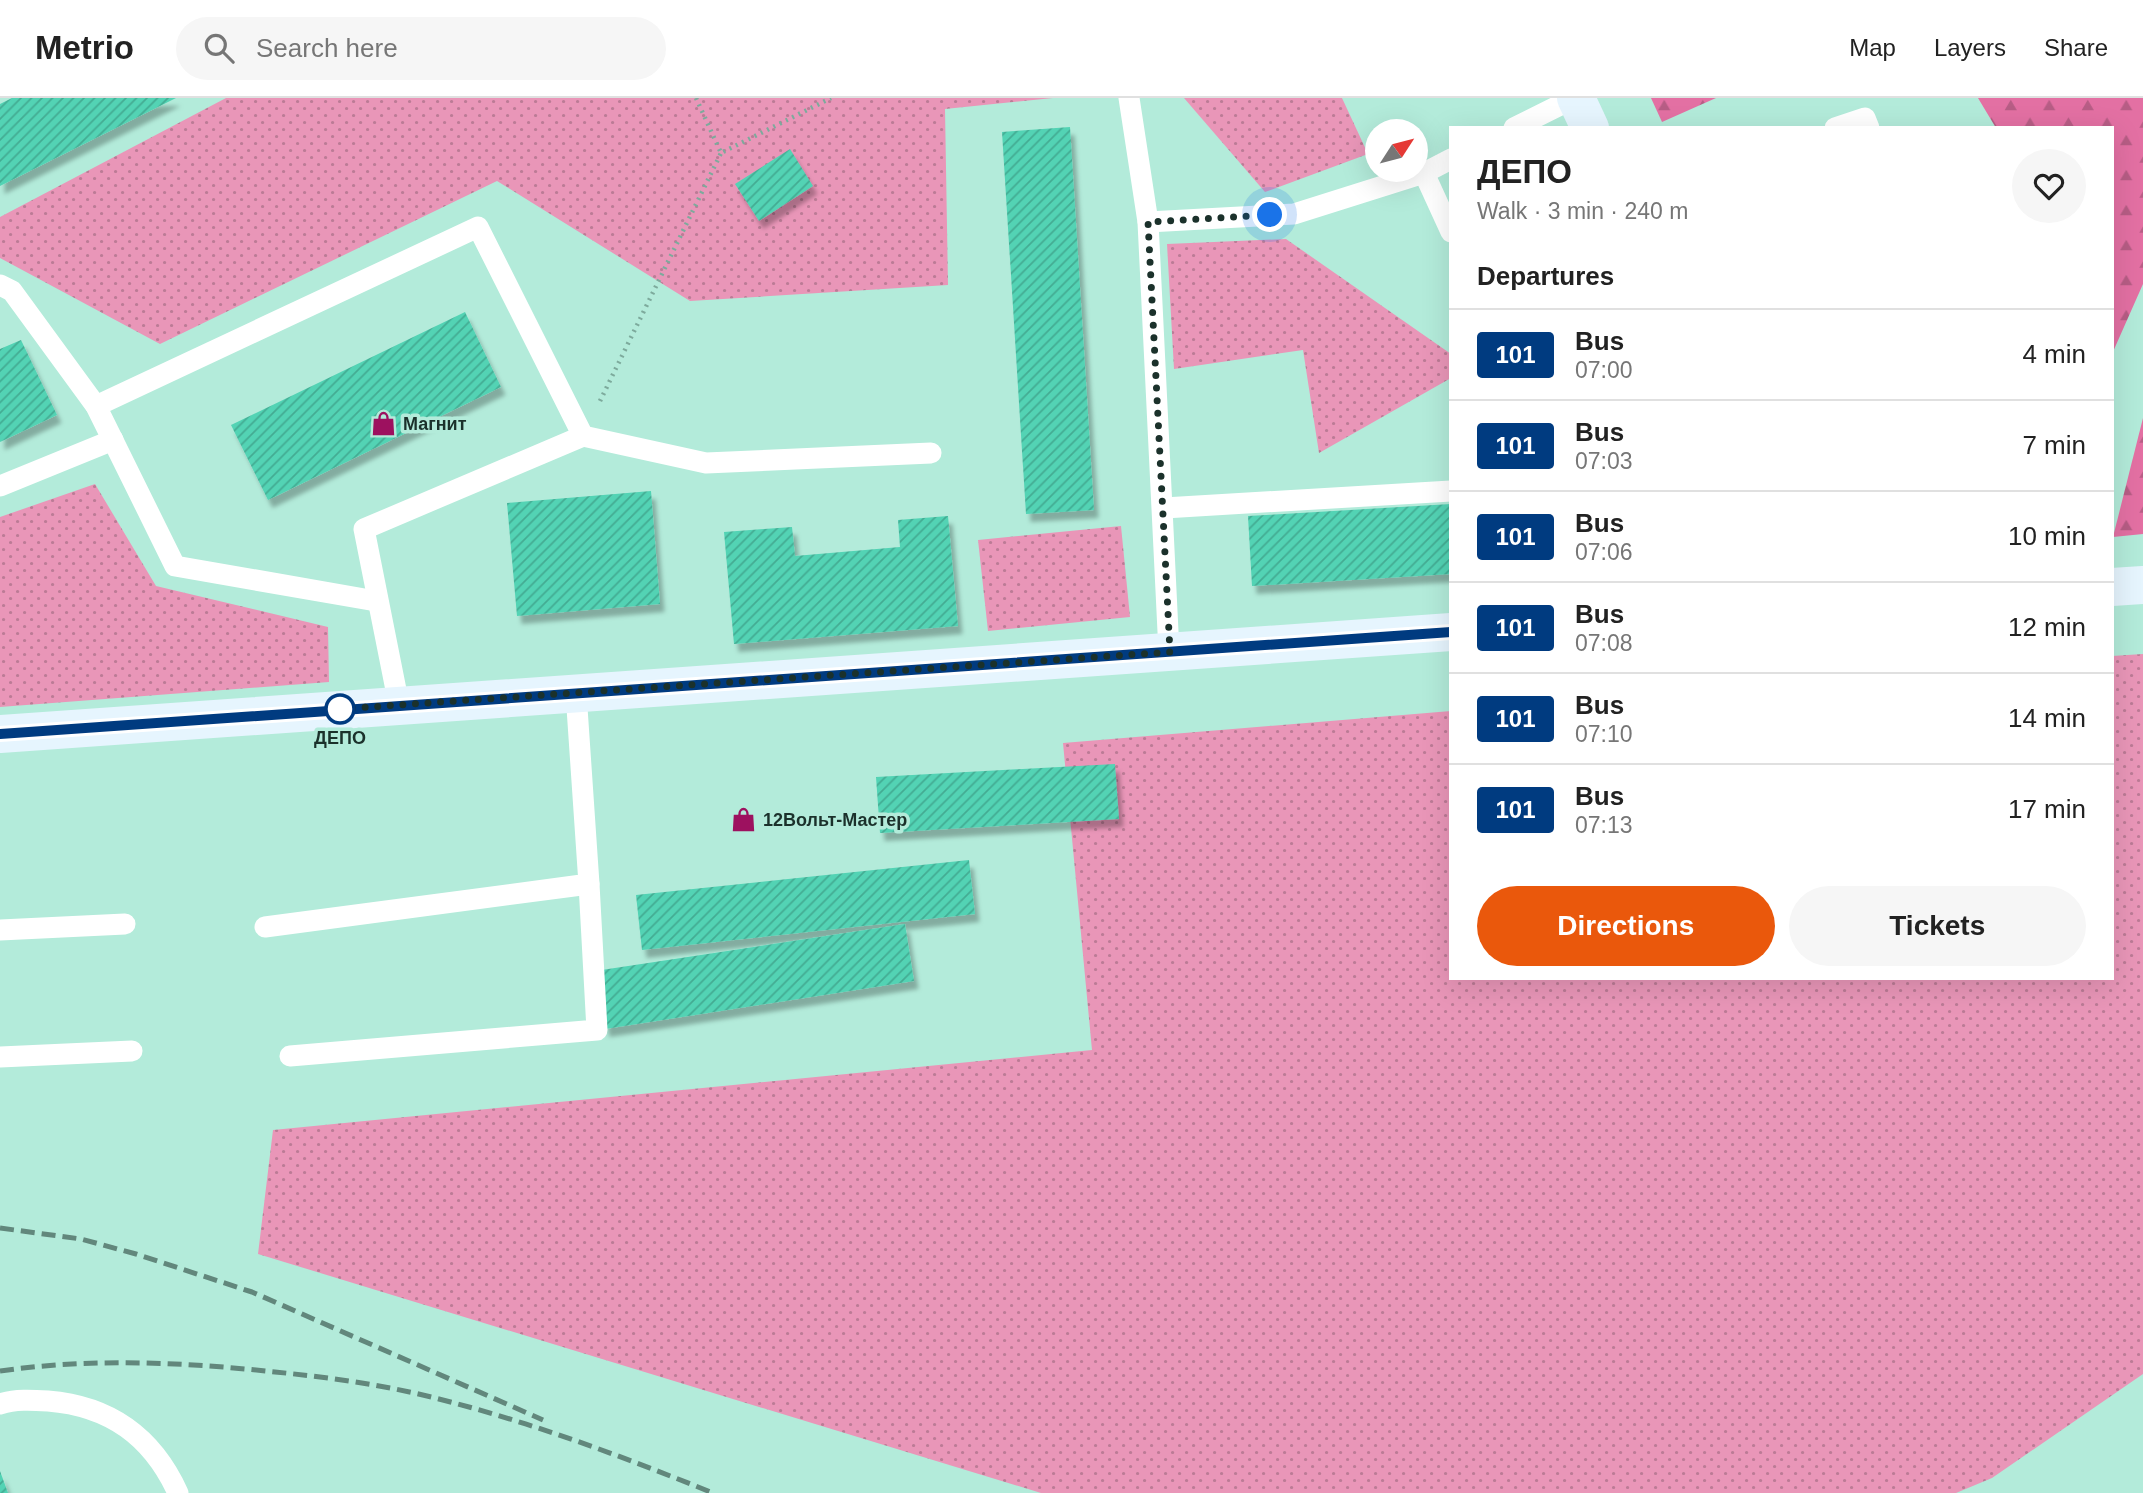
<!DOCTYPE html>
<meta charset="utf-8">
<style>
body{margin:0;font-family:Helvetica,sans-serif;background:#f6f6f6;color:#222;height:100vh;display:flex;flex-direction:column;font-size:26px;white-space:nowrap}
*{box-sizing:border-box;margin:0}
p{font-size:23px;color:#767676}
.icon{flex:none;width:38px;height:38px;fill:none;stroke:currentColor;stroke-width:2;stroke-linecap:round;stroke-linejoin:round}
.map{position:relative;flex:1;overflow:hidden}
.panel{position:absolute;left:1449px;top:28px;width:665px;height:854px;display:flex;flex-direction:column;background:#fff;border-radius:0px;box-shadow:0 7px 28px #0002}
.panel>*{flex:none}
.badge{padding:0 14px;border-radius:5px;font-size:24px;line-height:46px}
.needle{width:46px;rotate:54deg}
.fabs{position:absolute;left:1365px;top:21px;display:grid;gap:14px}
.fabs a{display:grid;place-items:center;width:63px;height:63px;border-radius:50%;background:#fff;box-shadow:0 7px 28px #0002;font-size:35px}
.you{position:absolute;width:35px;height:35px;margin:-18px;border:5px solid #fff;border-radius:50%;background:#1a73e8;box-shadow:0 0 0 10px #1a73e833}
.map>.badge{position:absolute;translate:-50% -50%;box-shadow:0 0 0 4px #fff}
h2{padding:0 28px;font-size:26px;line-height:63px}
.round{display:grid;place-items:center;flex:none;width:74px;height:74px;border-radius:37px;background:#f6f6f6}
.headline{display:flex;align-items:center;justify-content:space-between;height:119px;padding:0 28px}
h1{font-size:33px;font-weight:700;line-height:52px}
.primary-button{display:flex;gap:14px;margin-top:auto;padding:14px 28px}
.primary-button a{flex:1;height:80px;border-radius:42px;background:#ea580c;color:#fff;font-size:28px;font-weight:700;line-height:80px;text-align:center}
.primary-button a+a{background:#f6f6f6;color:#222}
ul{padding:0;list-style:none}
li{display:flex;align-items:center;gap:21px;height:91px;padding:0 28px;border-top:2px solid #e0e0e0}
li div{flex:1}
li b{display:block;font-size:26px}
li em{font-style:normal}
li .badge{min-width:77px;font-weight:700;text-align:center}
header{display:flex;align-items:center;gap:42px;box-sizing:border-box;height:98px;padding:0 35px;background:#fff;border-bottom:2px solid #e0e0e0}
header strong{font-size:33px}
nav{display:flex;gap:38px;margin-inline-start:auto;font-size:24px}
.search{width:490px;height:63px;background:#f6f6f6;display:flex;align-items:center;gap:18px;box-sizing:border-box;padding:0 24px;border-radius:38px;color:#767676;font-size:26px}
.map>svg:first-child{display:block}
.grass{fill:url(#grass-dots)}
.forest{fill:url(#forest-firs)}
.building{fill:url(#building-hatch);filter:url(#shadow)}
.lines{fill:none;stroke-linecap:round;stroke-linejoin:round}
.path{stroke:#7daa9c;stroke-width:4.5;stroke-dasharray:2 5;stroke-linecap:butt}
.service{stroke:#fff;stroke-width:21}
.secondary{stroke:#e6f5fe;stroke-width:38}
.rail{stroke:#62877c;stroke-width:5;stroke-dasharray:14 7;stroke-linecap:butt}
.line-casing{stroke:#fff;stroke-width:16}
.line{stroke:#003b80;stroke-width:10}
.walk{stroke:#1b312b;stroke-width:7;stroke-dasharray:0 12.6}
.stop-dot{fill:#fff;stroke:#003b80;stroke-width:3.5}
.labels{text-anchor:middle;stroke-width:7;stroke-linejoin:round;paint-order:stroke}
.poi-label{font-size:18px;font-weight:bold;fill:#1b312b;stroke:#b3ebda;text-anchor:start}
.stop-label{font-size:18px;font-weight:bold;fill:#1b312b;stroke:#b3ebda}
</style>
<header>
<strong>Metrio</strong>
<div class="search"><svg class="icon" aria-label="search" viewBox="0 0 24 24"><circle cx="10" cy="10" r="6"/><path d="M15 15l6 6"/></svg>Search here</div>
<nav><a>Map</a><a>Layers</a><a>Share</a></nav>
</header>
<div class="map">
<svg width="2143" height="1395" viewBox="0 0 2143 1395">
<defs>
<pattern id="grass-dots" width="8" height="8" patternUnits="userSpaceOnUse" patternTransform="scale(1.75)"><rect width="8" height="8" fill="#e996b8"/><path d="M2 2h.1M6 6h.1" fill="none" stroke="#bc7b96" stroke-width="1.8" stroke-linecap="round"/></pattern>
<pattern id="forest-firs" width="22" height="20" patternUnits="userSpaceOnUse" patternTransform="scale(1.75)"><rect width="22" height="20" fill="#e370a3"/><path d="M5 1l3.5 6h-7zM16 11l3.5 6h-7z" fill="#b75d85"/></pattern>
<pattern id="building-hatch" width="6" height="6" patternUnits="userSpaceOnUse" patternTransform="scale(1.75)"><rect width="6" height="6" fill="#52d3b4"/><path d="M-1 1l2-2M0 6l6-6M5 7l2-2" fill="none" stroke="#43ac93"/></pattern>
<filter id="shadow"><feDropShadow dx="4.5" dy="8" stdDeviation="2" flood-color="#0004"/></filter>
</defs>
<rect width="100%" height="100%" fill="#b3ebda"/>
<g class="grass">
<polygon points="226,0 1053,0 945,11 948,187 690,203 497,83 160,246 0,160 0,119"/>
<polygon points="1184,0 1342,0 1368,56 1265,94"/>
<polygon points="1286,141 1451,256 1451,280 1319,355 1303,252 1174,271 1167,146"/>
<polygon points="95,386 156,488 328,529 329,584 0,609 0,419"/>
<polygon points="1121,428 1130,519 988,533 978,442"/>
<polygon points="2143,556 2143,1276 1992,1380 1956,1395 1041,1395 258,1156 273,1032 1092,952 1063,645 1451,613 1451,880 2112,880 2112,558"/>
</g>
<g class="forest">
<polygon points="1651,0 1716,0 1662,24"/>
<polygon points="1978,0 2143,0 2143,186 2112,256 2112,30 1996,30"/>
<polygon points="2143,320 2143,436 2113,439"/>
</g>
<g class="building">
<polygon points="12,0 176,0 0,88 0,6"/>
<polygon points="1070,29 1094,412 1026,416 1002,34"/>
<polygon points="790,51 813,88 759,123 735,86"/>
<polygon points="465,214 501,289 268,402 231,327"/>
<polygon points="21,242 57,317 0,344 0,251"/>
<polygon points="651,393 660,506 517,518 507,405"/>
<polygon points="1451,406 1451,476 1252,488 1248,418"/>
<polygon points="948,418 958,528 734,546 724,434 792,429 795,458 900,449 898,422"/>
<polygon points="1115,666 1119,721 880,735 876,679"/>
<polygon points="969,762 975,816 642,852 636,797"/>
<polygon points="905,826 914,883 605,931 595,873"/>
<polygon points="0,1373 8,1395 0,1395"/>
</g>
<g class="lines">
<g class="path">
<polyline points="696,0 721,55 831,0"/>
<polyline points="600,303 721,55"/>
</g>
<g class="service">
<polyline points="1129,0 1148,124 1169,554"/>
<polyline points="1514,30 1574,0"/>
<polyline points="1835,30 1865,20 1869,30"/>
<polyline points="1424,75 1451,134"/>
<polyline points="1148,124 1294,116 1424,75 1451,61"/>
<polyline points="0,187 12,193 96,308 175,468 376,503"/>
<polyline points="96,308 478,129 583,338"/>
<polyline points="0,388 113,342"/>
<polyline points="1164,410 1451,393"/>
<polyline points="399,607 364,431 583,338 706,365 931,355"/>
<polyline points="265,829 589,786 576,595"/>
<polyline points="0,832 125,826"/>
<polyline points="290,958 597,932 589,786"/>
<polyline points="0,959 132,953"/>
<path d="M0 1306C15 1301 32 1302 48 1303 110 1308 152 1338 178 1395"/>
</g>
<g class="secondary">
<polyline points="1576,0 1590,30"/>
<polyline points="2112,489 2143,487"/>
<polyline points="0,636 1451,534"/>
</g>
<g class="rail">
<polyline points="0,1130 81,1141 136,1156 252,1194 543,1322"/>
<path d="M0 1273C91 1260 184 1264 275 1274 326 1279 377 1286 427 1298 525 1322 619 1357 713 1395"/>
</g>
</g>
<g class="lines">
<defs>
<polyline id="line" points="0,636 1451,534"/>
</defs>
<use href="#line" class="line-casing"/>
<use href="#line" class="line"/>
<polyline class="walk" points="340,611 1170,554 1148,124 1270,117"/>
</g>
<defs>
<symbol id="shop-bare" viewBox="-9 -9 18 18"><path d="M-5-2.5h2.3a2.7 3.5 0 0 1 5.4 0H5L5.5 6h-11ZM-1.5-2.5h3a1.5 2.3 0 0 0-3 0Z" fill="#9d115f" stroke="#b3ebda" stroke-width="2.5" paint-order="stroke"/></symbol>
</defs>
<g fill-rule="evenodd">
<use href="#shop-bare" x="366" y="308" width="35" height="35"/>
<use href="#shop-bare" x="726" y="704" width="35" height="35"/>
</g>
<circle class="stop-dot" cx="340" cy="611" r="14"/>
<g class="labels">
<g class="poi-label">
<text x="403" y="332">Магнит</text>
<text x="763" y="728">12Вольт-Мастер</text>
</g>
<g class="stop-label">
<text x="340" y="646">ДЕПО</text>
</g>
</g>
</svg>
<div class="fabs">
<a><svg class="needle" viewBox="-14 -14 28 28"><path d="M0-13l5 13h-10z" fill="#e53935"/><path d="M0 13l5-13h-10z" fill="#767676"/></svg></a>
</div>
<div class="you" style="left:1270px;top:117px"></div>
<section class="panel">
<div class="headline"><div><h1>ДЕПО</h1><p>Walk · 3 min · 240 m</p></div><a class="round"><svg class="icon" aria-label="heart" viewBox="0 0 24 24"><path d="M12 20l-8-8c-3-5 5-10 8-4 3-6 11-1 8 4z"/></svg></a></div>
<h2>Departures</h2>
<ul>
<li><span class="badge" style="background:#003b80;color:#fff">101</span><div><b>Bus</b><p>07:00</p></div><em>4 min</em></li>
<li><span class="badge" style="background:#003b80;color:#fff">101</span><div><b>Bus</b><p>07:03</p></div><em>7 min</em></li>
<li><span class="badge" style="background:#003b80;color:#fff">101</span><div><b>Bus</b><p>07:06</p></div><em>10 min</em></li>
<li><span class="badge" style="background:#003b80;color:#fff">101</span><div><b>Bus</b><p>07:08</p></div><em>12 min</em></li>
<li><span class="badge" style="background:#003b80;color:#fff">101</span><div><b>Bus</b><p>07:10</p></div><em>14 min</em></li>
<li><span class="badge" style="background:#003b80;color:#fff">101</span><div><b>Bus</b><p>07:13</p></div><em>17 min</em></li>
</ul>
<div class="primary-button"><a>Directions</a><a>Tickets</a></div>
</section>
</div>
